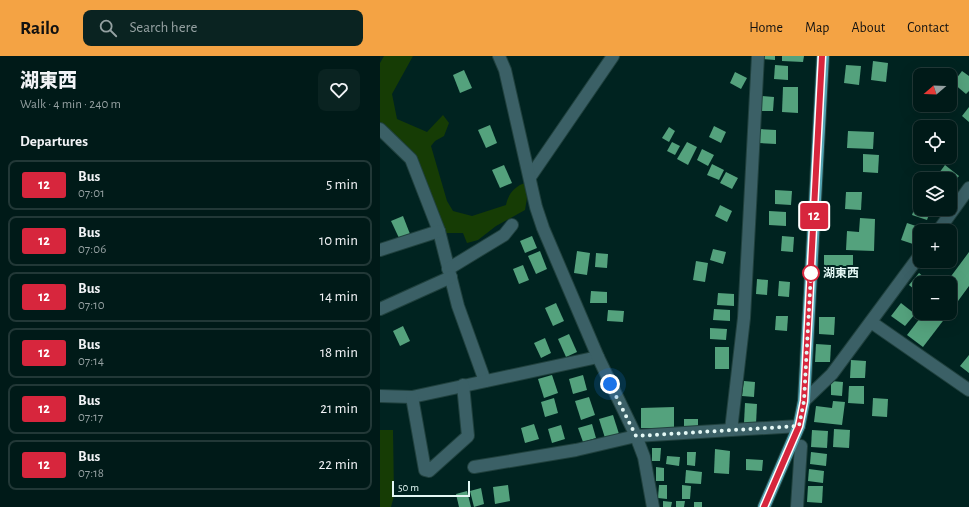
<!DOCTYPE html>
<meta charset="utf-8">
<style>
body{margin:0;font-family:"Alegreya Sans","Noto Sans JP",sans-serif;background:#0a2321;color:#f1f3f6;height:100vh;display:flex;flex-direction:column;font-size:15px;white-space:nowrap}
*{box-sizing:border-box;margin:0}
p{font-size:13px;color:#95a1a2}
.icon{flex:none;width:22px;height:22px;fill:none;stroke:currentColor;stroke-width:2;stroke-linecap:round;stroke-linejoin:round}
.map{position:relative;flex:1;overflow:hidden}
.drawer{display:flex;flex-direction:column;background:#001a18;width:380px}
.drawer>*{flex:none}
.badge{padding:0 8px;border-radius:3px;font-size:14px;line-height:26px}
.needle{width:26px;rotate:251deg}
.buttons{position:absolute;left:533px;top:12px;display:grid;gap:8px}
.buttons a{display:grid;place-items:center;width:44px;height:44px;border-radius:8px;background:#001a18;box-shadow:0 4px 16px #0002,0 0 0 1px #223837;font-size:20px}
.scale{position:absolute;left:12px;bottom:10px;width:78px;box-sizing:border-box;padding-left:4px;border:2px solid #e4f8f5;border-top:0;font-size:11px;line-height:14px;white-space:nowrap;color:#e4f8f5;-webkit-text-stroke:3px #002320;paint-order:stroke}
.you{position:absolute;width:20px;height:20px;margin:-10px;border:3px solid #fff;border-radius:50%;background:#1a73e8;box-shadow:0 0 0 6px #1a73e833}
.map>.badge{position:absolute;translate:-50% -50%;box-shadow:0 0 0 2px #fff}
h2{padding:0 20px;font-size:15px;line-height:36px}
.round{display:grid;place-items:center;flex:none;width:42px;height:42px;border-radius:8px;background:#0a2321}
.overview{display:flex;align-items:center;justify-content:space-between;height:68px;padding:0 20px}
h1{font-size:19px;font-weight:800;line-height:30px}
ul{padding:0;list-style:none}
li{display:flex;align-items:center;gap:12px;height:50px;margin:0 8px 6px;padding:0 12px;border:2px solid #223837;border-radius:8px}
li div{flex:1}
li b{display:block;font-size:15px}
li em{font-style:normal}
li .badge{min-width:44px;font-weight:700;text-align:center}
header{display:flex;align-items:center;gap:24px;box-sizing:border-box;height:56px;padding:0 20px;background:#f4a344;color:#111}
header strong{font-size:19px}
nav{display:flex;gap:22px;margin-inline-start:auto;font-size:14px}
.search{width:280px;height:36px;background:#0a2321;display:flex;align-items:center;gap:10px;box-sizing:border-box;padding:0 14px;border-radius:8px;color:#95a1a2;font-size:15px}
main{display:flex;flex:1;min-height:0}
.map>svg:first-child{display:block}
.green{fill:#163c05}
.building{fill:#54a27d}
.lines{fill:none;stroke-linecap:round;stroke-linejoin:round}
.minor-casing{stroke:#20413e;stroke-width:14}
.major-casing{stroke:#20413e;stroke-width:14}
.minor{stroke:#3b6066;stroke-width:12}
.major{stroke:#52a3b1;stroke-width:12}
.line-casing{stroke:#fff;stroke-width:9}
.line{stroke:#d7263d;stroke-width:6}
.walk{stroke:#e4f8f5;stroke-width:4;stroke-dasharray:0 7.2}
.stop-dot{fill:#fff;stroke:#d7263d;stroke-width:2}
.labels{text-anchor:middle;stroke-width:4;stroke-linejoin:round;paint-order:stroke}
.stop-label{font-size:12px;font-weight:bold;fill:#e4f8f5;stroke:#002320;text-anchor:start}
</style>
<header>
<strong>Railo</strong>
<div class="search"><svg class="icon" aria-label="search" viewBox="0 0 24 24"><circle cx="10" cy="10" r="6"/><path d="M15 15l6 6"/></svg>Search here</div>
<nav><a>Home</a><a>Map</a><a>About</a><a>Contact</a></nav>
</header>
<main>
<section class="drawer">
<div class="overview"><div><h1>湖東西</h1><p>Walk · 4 min · 240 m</p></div><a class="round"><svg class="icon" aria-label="heart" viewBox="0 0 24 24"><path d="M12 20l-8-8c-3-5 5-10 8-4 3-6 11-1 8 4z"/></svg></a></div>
<h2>Departures</h2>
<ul>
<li><span class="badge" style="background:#d7263d;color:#fff">12</span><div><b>Bus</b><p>07:01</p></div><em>5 min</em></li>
<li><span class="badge" style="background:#d7263d;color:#fff">12</span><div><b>Bus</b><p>07:06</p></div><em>10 min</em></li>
<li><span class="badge" style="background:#d7263d;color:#fff">12</span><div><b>Bus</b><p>07:10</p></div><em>14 min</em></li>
<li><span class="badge" style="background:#d7263d;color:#fff">12</span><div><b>Bus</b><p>07:14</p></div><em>18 min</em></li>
<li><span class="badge" style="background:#d7263d;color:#fff">12</span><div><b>Bus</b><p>07:17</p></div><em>21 min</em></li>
<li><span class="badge" style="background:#d7263d;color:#fff">12</span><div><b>Bus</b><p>07:18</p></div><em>22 min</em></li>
</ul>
</section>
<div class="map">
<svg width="589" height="451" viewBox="0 0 589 451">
<rect width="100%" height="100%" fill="#002320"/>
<g class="green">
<path d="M4 0H33L12 38 17 63 47 76 63 59 69 67 64 80 55 85 51 90 67 145 73 155 92 160 126 149C128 138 135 130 145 127L147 142 145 154 116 170 98 184 87 187 83 177H61L28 91 0 67V7Z"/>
<polygon points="0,374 13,374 14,440 11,451 0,451"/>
</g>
<g class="building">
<polygon points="382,0 395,0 395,4 382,3"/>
<polygon points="402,0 424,0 423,6 402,5"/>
<polygon points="493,5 508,7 506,26 491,24"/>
<polygon points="395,9 408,10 408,24 394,23"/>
<polygon points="466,9 481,10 479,29 464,27"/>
<polygon points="84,14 92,32 80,37 73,19"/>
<polygon points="582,15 589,20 589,35 586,38 573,27"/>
<polygon points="355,16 367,22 361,33 350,27"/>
<polygon points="403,31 418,31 418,57 402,56"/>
<polygon points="381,40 394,41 393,55 380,55"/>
<polygon points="589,51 589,66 582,60"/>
<polygon points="110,69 117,87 106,92 98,74"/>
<polygon points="334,70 346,76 341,87 329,81"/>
<polygon points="289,71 295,75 289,86 282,82"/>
<polygon points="379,73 396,74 396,88 379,87"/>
<polygon points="468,75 494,76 493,93 467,92"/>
<polygon points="292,86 300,90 295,99 287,95"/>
<polygon points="307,86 317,91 308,109 297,103"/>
<polygon points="322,93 334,99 328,110 317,104"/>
<polygon points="483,98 499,99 498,117 483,116"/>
<polygon points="332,108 344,114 339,124 327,119"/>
<polygon points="124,109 132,127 120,132 112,114"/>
<polygon points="565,109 579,120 570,131 570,123 559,123 556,121"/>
<polygon points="346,116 358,122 352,133 340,127"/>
<polygon points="395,134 412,135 411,149 395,148"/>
<polygon points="466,136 482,136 481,154 465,153"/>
<polygon points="538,142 540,143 540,153 551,153 547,164 532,159"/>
<polygon points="340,149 352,155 347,166 335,160"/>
<polygon points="389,155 406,156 406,170 389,169"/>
<polygon points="23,160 30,178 19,182 11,165"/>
<polygon points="480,162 495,163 494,195 466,194 467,175 479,176"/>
<polygon points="527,167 542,172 536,189 521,184"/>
<polygon points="152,180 157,192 145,197 140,185"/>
<polygon points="402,180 414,181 413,196 401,195"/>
<polygon points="333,193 346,196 343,208 330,204"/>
<polygon points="160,195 167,213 156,218 148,200"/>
<polygon points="197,195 210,197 207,219 194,217"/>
<polygon points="589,196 589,230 570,256 570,227 566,227"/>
<polygon points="216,197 228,198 227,212 215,211"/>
<polygon points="444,199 473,199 473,216 444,217"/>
<polygon points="316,205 328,207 325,226 313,224"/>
<polygon points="143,209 149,224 139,228 133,213"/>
<polygon points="539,217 551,227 540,227 540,238 529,229"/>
<polygon points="377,223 388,224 387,239 376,238"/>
<polygon points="399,225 410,226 409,241 398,240"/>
<polygon points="211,235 227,236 227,247 210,247"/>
<polygon points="338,237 354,238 354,250 337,249"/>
<polygon points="176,247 184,265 173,270 165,252"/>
<polygon points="521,247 535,258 525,270 511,260"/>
<polygon points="334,253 350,254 350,265 333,264"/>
<polygon points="228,254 244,255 243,266 227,265"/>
<polygon points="544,257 569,257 543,291 527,279"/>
<polygon points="396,260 408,260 407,275 395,274"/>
<polygon points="439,261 455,261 454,279 439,278"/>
<polygon points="23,270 30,285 20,290 13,275"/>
<polygon points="330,272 347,273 346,284 330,283"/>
<polygon points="189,278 197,296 186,301 178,283"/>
<polygon points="165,282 171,297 161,302 154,287"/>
<polygon points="436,288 451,289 450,306 435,306"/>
<rect x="335" y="291" width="14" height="22"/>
<polygon points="589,299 589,317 580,310"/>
<polygon points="471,304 486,305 485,322 470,322"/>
<polygon points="172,319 178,337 164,342 158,323"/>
<polygon points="203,319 207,334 193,338 189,323"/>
<polygon points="364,325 375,326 374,341 362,340"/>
<polygon points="451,325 463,326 462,340 451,339"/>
<polygon points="469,330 484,330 484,348 468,347"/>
<polygon points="209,341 215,359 201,364 195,345"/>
<polygon points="174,342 178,357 165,361 161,346"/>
<polygon points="493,342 508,343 507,361 492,360"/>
<polygon points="453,345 465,346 462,369 434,366 436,350 452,352"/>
<polygon points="365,347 377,348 376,368 364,367"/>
<polygon points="294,351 294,372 261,372 261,352"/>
<polygon points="233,359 239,378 225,382 219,363"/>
<rect x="304" y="363" width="14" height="9"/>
<polygon points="154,368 159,383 145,387 141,372"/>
<polygon points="212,368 216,382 203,386 198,372"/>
<polygon points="181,369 185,383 172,387 168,373"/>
<polygon points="454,373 470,374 469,392 453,391"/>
<polygon points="432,374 448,375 447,392 431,391"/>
<polygon points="272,392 281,392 280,405 272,405"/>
<polygon points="335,393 350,395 349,418 334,417"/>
<polygon points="307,396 316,396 315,410 307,409"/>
<polygon points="431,396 447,398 446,410 430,408"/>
<polygon points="287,400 300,401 299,410 286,408"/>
<polygon points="366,403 383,404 382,415 366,414"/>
<polygon points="276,411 284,412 284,425 276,425"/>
<polygon points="429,413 444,415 443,427 428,425"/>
<polygon points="306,414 322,416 321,428 305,427"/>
<polygon points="128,429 130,445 115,448 113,431"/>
<polygon points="279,429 287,429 287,443 278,442"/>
<polygon points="302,429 311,430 310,443 302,443"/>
<polygon points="428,430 443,430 442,447 427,446"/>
<polygon points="101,432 104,448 94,451 90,435"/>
<polygon points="87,435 91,451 79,451 76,438"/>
<polygon points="283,445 292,446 291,451 283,451"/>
<polygon points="296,445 305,445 304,451 296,451"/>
<rect x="314" y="446" width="8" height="5"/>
</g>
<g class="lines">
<defs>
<g id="minor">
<polyline points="378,0 364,262 351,374 419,370"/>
<polyline points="0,73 31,103 59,175 78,250 105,325"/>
<polyline points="150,121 233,0"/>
<polyline points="558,175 589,132"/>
<polyline points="0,194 59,175"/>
<polyline points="68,213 124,179 132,169"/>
<polyline points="0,253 71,221"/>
<polyline points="491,266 589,334"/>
<polyline points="0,340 32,341 218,301"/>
<polyline points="32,341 45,414 49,415 88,380 83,329"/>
<polyline points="424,345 452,318 540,199"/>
<polyline points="94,411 196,394 256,380 218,301 163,172 156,151 125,14 119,0"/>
<polyline points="273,451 264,401 256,380 351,374"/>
<polyline points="417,451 421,390"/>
</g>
<polyline id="major" points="384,451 419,370 424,345 443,0"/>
</defs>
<use href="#minor" class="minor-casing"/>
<use href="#major" class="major-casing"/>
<use href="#minor" class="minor"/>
<use href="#major" class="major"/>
</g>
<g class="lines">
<defs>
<polyline id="line" points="384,451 419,370 424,345 442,0"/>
</defs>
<use href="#line" class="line-casing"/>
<use href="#line" class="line"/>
<polyline class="walk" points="230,328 256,380 419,370 424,345 431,217"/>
</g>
<circle class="stop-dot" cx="431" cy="217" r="8"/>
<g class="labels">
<g class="stop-label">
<text x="443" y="221">湖東西</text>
</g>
</g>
</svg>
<div class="buttons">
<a><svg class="needle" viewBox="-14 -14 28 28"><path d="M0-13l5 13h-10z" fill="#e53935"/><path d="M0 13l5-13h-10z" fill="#95a1a2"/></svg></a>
<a><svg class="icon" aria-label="locate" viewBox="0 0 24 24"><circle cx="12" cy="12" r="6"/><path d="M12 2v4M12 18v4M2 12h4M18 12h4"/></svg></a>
<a><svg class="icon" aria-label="layers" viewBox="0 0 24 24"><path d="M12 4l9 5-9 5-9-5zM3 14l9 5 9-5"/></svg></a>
<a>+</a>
<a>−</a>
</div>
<div class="scale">50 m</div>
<div class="you" style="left:230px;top:328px"></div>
<b class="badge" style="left:434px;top:160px;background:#d7263d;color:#fff">12</b>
</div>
</main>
